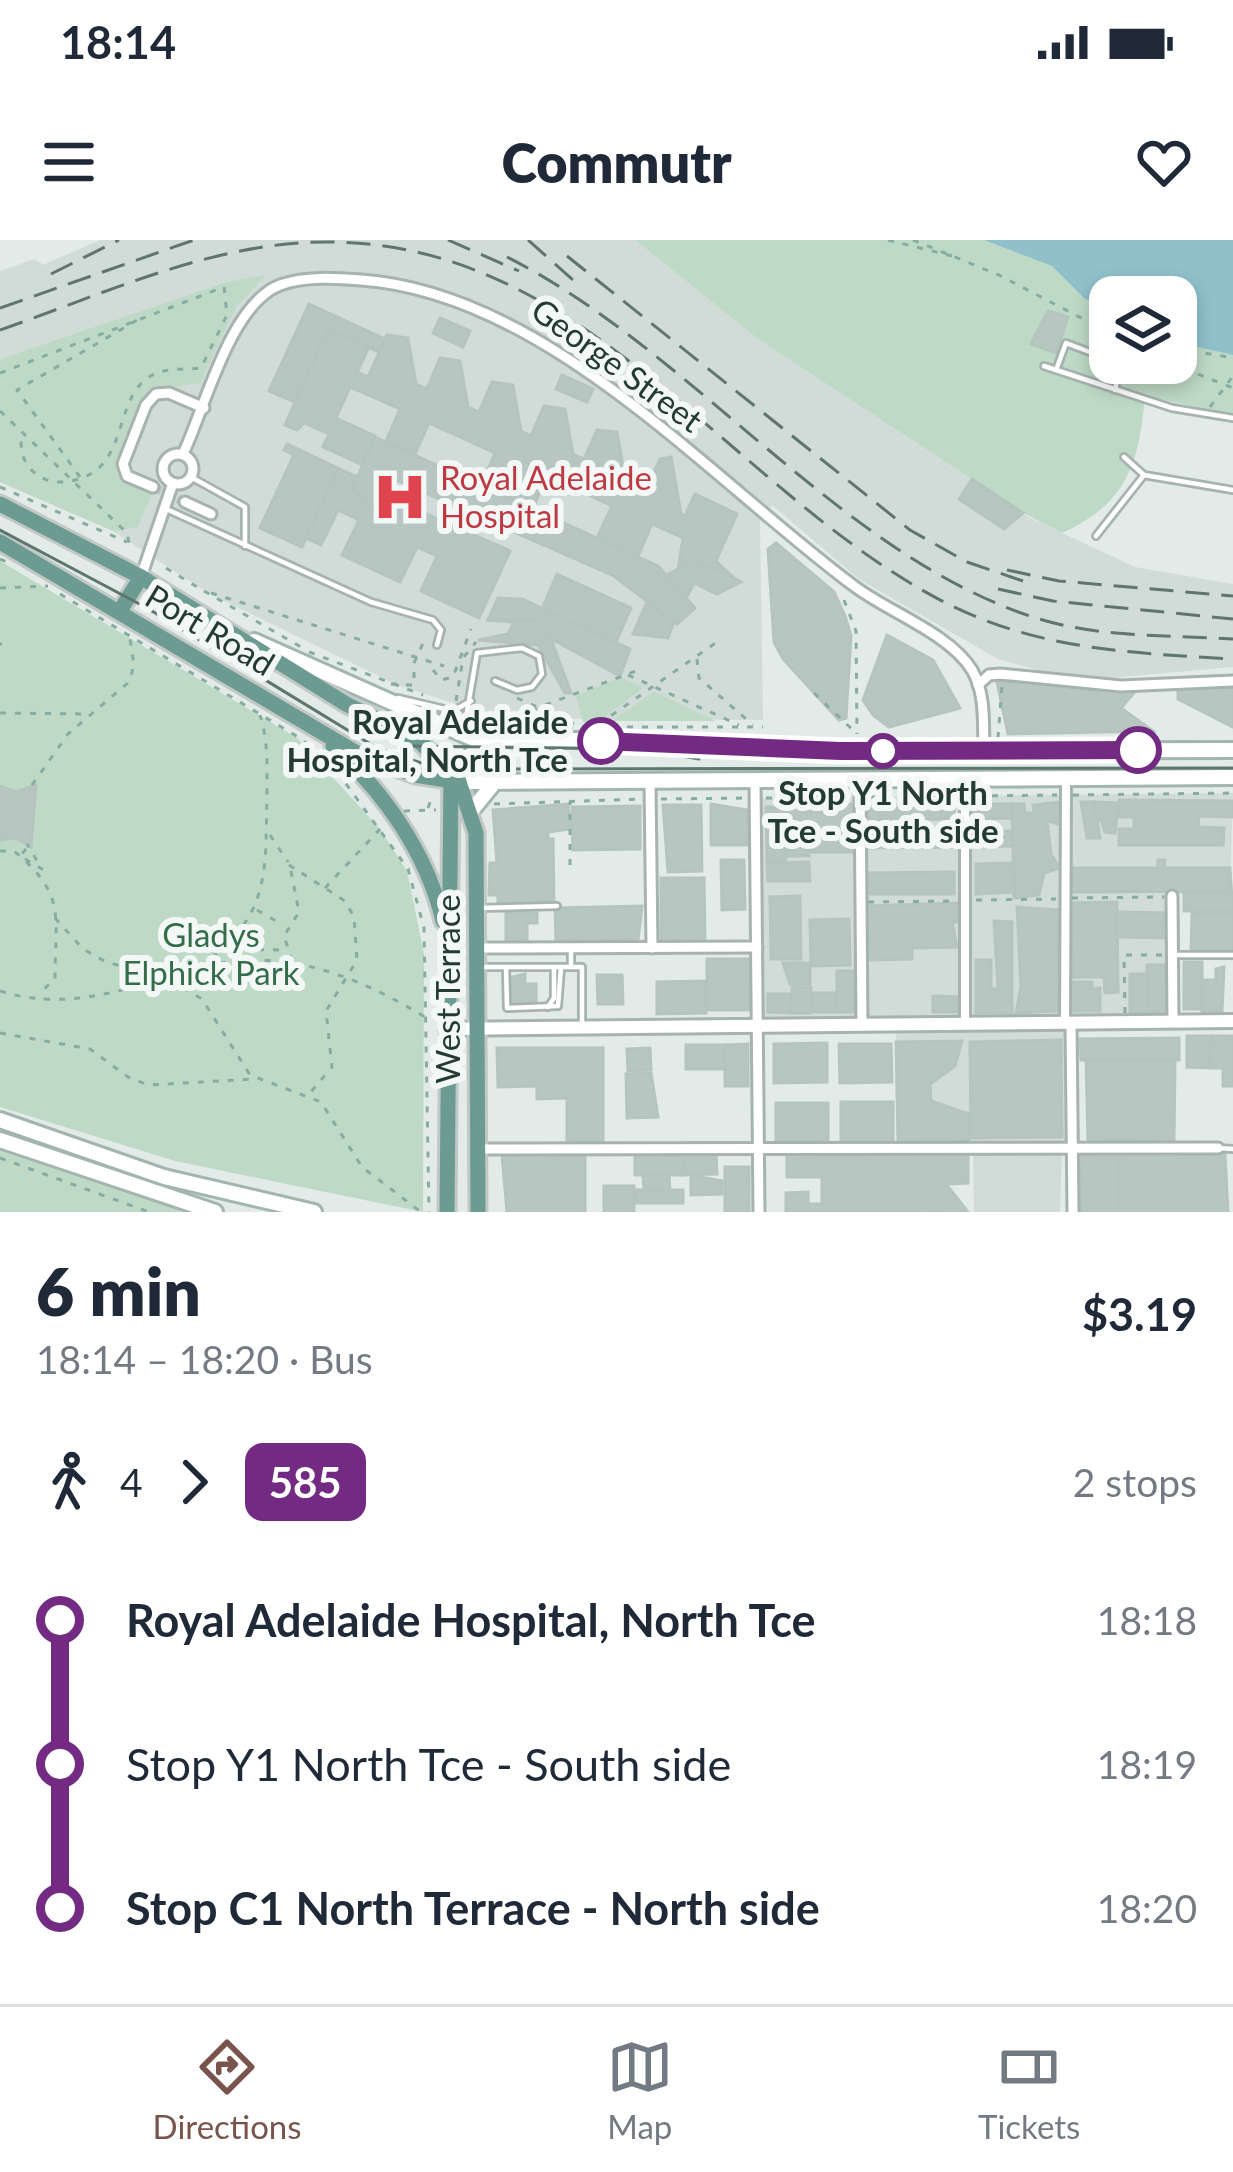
<!DOCTYPE html>
<meta charset="utf-8">
<style>
body{margin:0;font-family:Lato,sans-serif;background:#f2f2f3;color:#1f2937;height:100vh;display:flex;flex-direction:column;font-size:45px;white-space:nowrap}
*{box-sizing:border-box;margin:0}
p{font-size:39px;color:#747a83}
.icon{flex:none;width:66px;height:66px;fill:none;stroke:currentColor;stroke-width:2;stroke-linecap:round;stroke-linejoin:round}
.map{position:relative;height:972px;overflow:hidden}
.drawer{display:flex;flex-direction:column;background:#fff;flex:1}
.drawer>*{flex:none}
.badge{padding:0 24px;border-radius:18px;font-size:42px;line-height:78px}
.tools{position:absolute;left:1089px;top:36px;display:grid;gap:24px}
.tools a{display:grid;place-items:center;width:108px;height:108px;border-radius:24px;background:#fff;box-shadow:0 6px 18px #0003;font-size:60px}
.map>.badge{position:absolute;translate:-50% -50%;box-shadow:0 0 0 6px #fff}
.legs{display:flex;align-items:center;gap:18px;height:132px;padding:0 36px;font-size:39px}
.legs p{margin-inline-start:auto}
.overview{display:flex;align-items:center;justify-content:space-between;height:204px;padding:0 36px}
h1{font-size:66px;font-weight:800;line-height:90px}
ul{padding:0 36px;list-style:none}
li{display:flex;align-items:center;gap:42px;height:144px;font-size:45px}
li i{display:grid;place-items:center;width:18px;height:100%;margin:0 15px;background:currentColor}
li i::after{content:'';width:30px;height:30px;margin:-15px;border:9px solid;border-radius:50%;background:#fff}
li p{margin-inline-start:auto}
li:first-child i{background:linear-gradient(#0000 50%,currentColor 0)}
li:last-child i{background:linear-gradient(currentColor 50%,#0000 0)}
.status{display:flex;justify-content:space-between;align-items:center;height:84px;padding:0 60px;background:#fff;direction:ltr}
.status svg{height:33px;fill:currentColor}
header{display:flex;justify-content:space-between;align-items:center;height:156px;padding:0 36px;background:#fff;font-size:54px;font-weight:800}
.tab-bar{display:flex;justify-content:space-around;align-items:center;height:168px;border-top:3px solid #e0e1e3;background:#fff;font-size:33px;color:#747a83}
.tab-bar a{display:grid;justify-items:center;gap:6px}
.tab-bar .active{color:#78544d}
.map>svg:first-child{display:block}
.built{fill:#d1dbd7}
.green{fill:#bedac6;fill-rule:evenodd}
.water{fill:#90c1cb}
.building{fill:#b8c6c1;stroke:#b6c4bf;stroke-width:3}
.lines{fill:none;stroke-linecap:round;stroke-linejoin:round}
.minor-tunnel{stroke:#bdc8c4;stroke-width:9;stroke-dasharray:9 4.5;stroke-linecap:butt}
.service-casing{stroke:#a6b3af;stroke-width:10}
.pedestrian-casing{stroke:#a6b3af;stroke-width:14}
.minor-casing{stroke:#a6b3af;stroke-width:15}
.tertiary-casing{stroke:#a6b3af;stroke-width:18}
.secondary-casing{stroke:#a2b6af;stroke-width:20}
.primary-casing{stroke:#c2c8c6;stroke-width:21}
.path{stroke:#87aca1;stroke-width:3;stroke-dasharray:6 9;stroke-linecap:butt}
.service{stroke:#fff;stroke-width:4.5}
.pedestrian{stroke:#fff;stroke-width:8}
.minor{stroke:#fff;stroke-width:9}
.tertiary{stroke:#fff;stroke-width:12}
.secondary{stroke:#fff;stroke-width:14}
.primary{stroke:#6c9c91;stroke-width:15}
.tram{stroke:#5f7670;stroke-width:3}
.rail{stroke:#5f7670;stroke-width:3;stroke-dasharray:24 12;stroke-linecap:butt}
.line-1-casing{stroke:#fff;stroke-width:27}
.line-1{stroke:#732a82;stroke-width:18}
.stop-1-dot{fill:#fff;stroke:#732a82;stroke-width:6}
.labels{text-anchor:middle;stroke-width:12;stroke-linejoin:round;paint-order:stroke}
.street-label{font-size:33px;fill:#243b35;stroke:#f3f8f6}
.health-label{font-size:33px;fill:#be3a42;stroke:#f3f8f6;text-anchor:start}
.stop-label{font-size:33px;font-weight:bold;fill:#243b35;stroke:#f3f8f6;text-anchor:end}
.park-label{font-size:33px;fill:#336d4a;stroke:#f3f8f6}
</style>
<div class="status"><b>18:14</b><svg viewBox="0 0 49 12"><path d="M0 12V9h3v3zM5 12V6h3v6zM10 12V3h3v9zM15 12V0h3v12zM26 1h20v11H26zM47 4h2v5h-2z"/></svg></div>
<header><svg class="icon" aria-label="menu" viewBox="0 0 24 24"><path d="M4 6h16M4 12h16M4 18h16"/></svg>Commutr<svg class="icon" aria-label="heart" viewBox="0 0 24 24"><path d="M12 20l-8-8c-3-5 5-10 8-4 3-6 11-1 8 4z"/></svg></header>
<div class="map">
<svg width="1233" height="972" viewBox="0 0 1233 972">
<rect width="100%" height="100%" fill="#e3ebe8"/>
<g class="built">
<polygon points="100,0 635,0 758,99 1030,278 1135,327 1233,344 1233,427 1110,438 1052,434 998,419 860,340 772,265 760,281 763,480 472,478 459,465 395,444 208,353 113,291 0,242 0,31 34,19 43,25"/>
<polygon points="1233,553 1230,653 1172,654 1173,782 1072,783 1074,906 898,908 896,785 758,786 755,558"/>
<polygon points="973,910 1062,911 1060,972 974,972"/>
</g>
<g class="green">
<path d="M635 0H1233V175L1145 156C1139 223 1128 263 1062 293L1023 273 758 99ZM1110 57H1176V123H1110Z"/>
<polygon points="266,35 236,67 200,143 148,151 117,224 124,240 152,254 138,287 113,291 0,242 0,119 228,42"/>
<polygon points="0,321 297,498 380,589 407,631 424,714 423,972 175,921 0,867"/>
<polygon points="621,437 643,448 597,482 583,482 576,456"/>
<polygon points="654,452 716,481 612,481"/>
<polygon points="0,904 186,972 0,972"/>
</g>
<polygon class="water" points="984,0 1233,0 1233,115 1176,102 1176,57 1110,57 1110,72 1084,58 1052,26"/>
<g class="building">
<polygon points="309,64 385,99 379,112 328,89 295,162 269,151"/>
<polygon points="1048,71 1068,77 1056,113 1031,104"/>
<polygon points="440,78 470,91 463,107 433,93"/>
<polygon points="328,89 369,107 357,132 368,137 387,95 408,98 416,144 427,149 440,118 460,121 468,167 479,172 492,142 513,145 521,191 531,196 544,166 565,169 573,214 584,219 597,190 617,192 625,238 647,248 660,219 671,217 681,274 685,276 695,254 737,274 716,321 734,338 696,321 678,330 683,298 652,284 638,316 597,298 612,266 547,236 533,268 481,245 495,213 429,183 415,214 386,201 400,169 350,147 336,178 375,196 361,224 323,207 329,194 304,183 297,190 285,185"/>
<polygon points="562,135 593,149 587,162 556,149"/>
<polygon points="375,197 658,326 695,368 677,384 614,336 394,239 376,269 352,249"/>
<polygon points="287,204 338,228 302,307 260,288 294,215 284,210"/>
<polygon points="338,228 357,237 352,249 376,269 384,255 510,311 479,378 421,351 437,316 417,307 400,342 342,315 359,280 338,270 321,305 306,298"/>
<polygon points="972,239 1023,273 1004,289 959,259"/>
<polygon points="776,303 834,352 845,376 851,396 846,478 839,480 783,419 774,402 768,309"/>
<polygon points="696,321 734,338 741,342 717,354 694,343 686,358 666,335"/>
<polygon points="557,334 631,368 616,402 542,369"/>
<polygon points="498,358 522,359 630,409 620,436 550,398 535,380 488,380"/>
<polygon points="647,362 674,382 668,398 633,394"/>
<polygon points="488,380 537,381 551,399 571,453 565,453 538,405 478,400 508,394 514,382"/>
<polygon points="887,395 933,420 960,468 889,487 873,475 863,460"/>
<polygon points="996,437 1134,453 1121,468 1153,491 1008,494"/>
<polygon points="1233,445 1233,487 1178,459 1178,447"/>
<polygon points="36,545 31,607 16,598 0,600 0,546 16,552"/>
<polygon points="1119,560 1233,561 1233,577 1199,576 1198,587 1224,588 1223,605 1119,605 1119,589 1134,589 1134,577 1119,577"/>
<polygon points="1061,562 1057,584 1047,580 1051,614 1060,628 1044,633 1039,655 1014,658 1012,564 1024,564 1025,573 1034,573 1033,565"/>
<polygon points="1081,562 1094,562 1100,598 1087,598"/>
<polygon points="1094,562 1118,563 1115,593 1105,592 1101,580 1094,580"/>
<polygon points="568,564 570,589 548,592 548,599 553,599 554,663 498,664 498,655 489,655 490,623 497,623 493,570"/>
<polygon points="711,564 747,570 747,605 711,605"/>
<rect x="811" y="564" width="44" height="48"/>
<polygon points="954,564 954,579 867,580 867,565"/>
<polygon points="972,564 1012,564 1012,578 972,579"/>
<polygon points="663,565 701,565 702,631 668,632"/>
<polygon points="640,566 640,609 573,610 572,567"/>
<polygon points="766,567 785,567 786,621 767,621"/>
<polygon points="787,567 808,567 809,616 787,616"/>
<polygon points="1013,591 1013,606 976,607 975,592"/>
<polygon points="954,592 954,607 867,608 867,593"/>
<polygon points="721,620 744,620 745,669 722,670"/>
<polygon points="1158,620 1165,620 1164,628 1230,628 1230,651 1072,652 1072,628 1158,628"/>
<polygon points="809,622 810,641 768,641 767,623"/>
<polygon points="1013,623 1014,652 976,654 976,624"/>
<polygon points="1230,631 1233,671 1184,671 1184,653 1230,653"/>
<polygon points="954,632 954,654 867,654 867,633"/>
<polygon points="661,638 704,638 705,702 661,702"/>
<polygon points="800,656 801,719 771,719 770,657"/>
<polygon points="1117,662 1118,752 1105,753 1104,737 1070,737 1070,663"/>
<polygon points="960,663 960,682 952,682 957,707 912,708 912,719 867,720 866,666"/>
<polygon points="642,666 638,700 556,701 555,668"/>
<polygon points="1017,667 1058,670 1058,771 1016,773 1021,746"/>
<polygon points="1117,672 1167,673 1167,698 1117,697"/>
<polygon points="506,673 537,673 537,683 527,683 527,702 506,702"/>
<polygon points="1192,673 1233,673 1233,712 1191,712"/>
<polygon points="849,679 850,725 811,726 810,680"/>
<polygon points="994,681 1012,682 1012,773 976,773 976,720 991,720 991,749 998,749"/>
<rect x="707" y="719" width="42" height="51"/>
<rect x="1184" y="722" width="18" height="47"/>
<polygon points="783,723 810,723 810,744 790,744"/>
<polygon points="1147,725 1165,725 1165,771 1147,772"/>
<polygon points="1224,727 1222,771 1202,772 1202,740 1216,740 1216,729"/>
<rect x="837" y="731" width="17" height="41"/>
<polygon points="525,734 525,744 536,744 536,767 506,767 509,738"/>
<rect x="1130" y="734" width="17" height="38"/>
<polygon points="597,735 622,735 623,764 598,764"/>
<polygon points="706,741 706,773 657,774 657,742"/>
<polygon points="1070,742 1092,742 1092,749 1100,748 1100,771 1070,771"/>
<polygon points="792,747 811,747 810,773 792,773"/>
<rect x="812" y="753" width="23" height="19"/>
<polygon points="768,754 791,754 790,773 768,772"/>
<polygon points="933,756 957,757 957,772 933,772"/>
<polygon points="1187,796 1211,796 1210,828 1187,827"/>
<polygon points="1211,796 1233,796 1233,846 1223,846 1223,828 1210,828"/>
<polygon points="1179,798 1179,820 1081,820 1080,799"/>
<polygon points="1061,800 1062,897 971,898 970,802"/>
<polygon points="962,801 955,826 930,844 931,861 969,874 969,900 898,901 896,802"/>
<polygon points="827,803 827,842 774,843 774,804"/>
<polygon points="748,804 748,846 725,846 725,805"/>
<polygon points="839,804 891,804 892,842 840,843"/>
<rect x="686" y="805" width="39" height="24"/>
<polygon points="497,808 603,808 603,903 567,904 567,858 537,859 537,846 498,847"/>
<polygon points="650,808 651,830 628,831 627,809"/>
<polygon points="1086,820 1175,820 1174,900 1088,900"/>
<polygon points="651,833 658,877 627,878 626,834"/>
<polygon points="841,862 893,862 893,901 841,902"/>
<rect x="776" y="863" width="52" height="39"/>
<polygon points="968,910 968,943 946,944 968,972 786,971 786,953 808,952 808,964 822,964 822,937 787,937 787,912"/>
<polygon points="1081,913 1119,913 1119,972 1080,972"/>
<polygon points="1119,913 1225,914 1228,972 1119,972"/>
<polygon points="585,914 585,972 507,972 502,915"/>
<rect x="635" y="914" width="48" height="21"/>
<polygon points="683,914 716,914 717,934 683,935"/>
<rect x="725" y="927" width="24" height="45"/>
<polygon points="643,935 669,935 670,950 644,950"/>
<polygon points="691,935 722,941 722,954 691,955"/>
<rect x="604" y="946" width="30" height="26"/>
<rect x="636" y="950" width="47" height="13"/>
</g>
<g class="lines">
<polyline class="minor-tunnel" points="153,247 185,262"/>
<defs>
<g id="service">
<polyline points="1044,126 1172,168 1233,178"/>
<polyline points="1056,130 1066,103 1095,114 1118,137 1115,150"/>
<polyline points="1124,217 1144,235 1233,250"/>
<polyline points="191,237 245,267 245,306"/>
<polyline points="164,268 371,362 433,380 441,390 437,405"/>
<polyline points="1096,296 1144,235"/>
<polyline points="398,458 453,471 471,461"/>
<polyline points="464,490 477,413 522,408 539,416 542,434 532,447 517,450 495,441"/>
<polyline points="478,668 557,666"/>
<polyline points="1173,715 1233,715"/>
<polyline points="479,727 571,727 571,711"/>
<polyline points="506,727 507,768 558,766 561,727"/>
<polyline points="571,727 582,727 582,787"/>
<polyline points="548,767 554,758 554,727"/>
<polyline points="1218,908 1233,909"/>
</g>
<g id="pedestrian">
<polyline points="965,542 965,778"/>
<polyline points="1065,783 1066,541"/>
</g>
<g id="minor">
<path d="M183 214C205 168 230 64 280 45 305 36 335 38 361 40 547 53 710 239 854 346 888 372 949 393 972 430 986 454 983 484 984 510"/>
<circle cx="178" cy="229" r="15"/>
<polyline points="153,247 127,236 123,224 146,165 156,154 169,153 204,168"/>
<polyline points="185,262 211,274"/>
<polyline points="141,337 173,243"/>
<polyline points="978,445 989,435 1000,434 1121,446 1233,441"/>
<polyline points="755,543 759,972"/>
<polyline points="860,543 862,785"/>
<polyline points="650,544 652,708"/>
<polyline points="1172,656 1173,782"/>
<polyline points="479,708 757,707"/>
<polyline points="1071,783 1073,972"/>
<polyline points="478,909 1218,908"/>
</g>
<polyline id="tertiary" points="446,789 1233,781"/>
<g id="secondary">
<polyline points="254,401 474,499 668,501 840,511 1233,510"/>
<polyline points="452,531 487,501"/>
<polyline points="459,542 1233,537"/>
<polyline points="472,570 494,543"/>
<polyline points="0,880 164,937 314,972"/>
<polyline points="0,900 215,972"/>
</g>
<g id="primary">
<polyline points="0,264 141,337 346,464 417,499 459,542 476,593 478,972"/>
<polyline points="0,302 360,515 415,535 459,542"/>
<polyline points="120,371 141,337"/>
<path d="M333 506C384 552 427 613 443 681"/>
<polyline points="447,972 451,534"/>
</g>
</defs>
<use href="#service" class="service-casing"/>
<use href="#pedestrian" class="pedestrian-casing"/>
<use href="#minor" class="minor-casing"/>
<use href="#tertiary" class="tertiary-casing"/>
<use href="#secondary" class="secondary-casing"/>
<use href="#primary" class="primary-casing"/>
<g class="path">
<polyline points="888,0 956,17"/>
<polyline points="913,0 999,35 1110,93"/>
<polyline points="1176,108 1233,118"/>
<polyline points="1170,123 1233,148"/>
<path d="M0 133 224 47 227 75 201 128C183 130 161 127 146 139 111 167 130 237 62 242 49 243 37 237 29 227 21 217 20 205 22 192"/>
<polyline points="1210,167 1233,136"/>
<polyline points="0,171 127,293 129,303"/>
<polyline points="80,237 17,150 139,79"/>
<polyline points="0,247 127,302"/>
<polyline points="0,319 11,324"/>
<polyline points="166,328 202,350"/>
<polyline points="0,348 48,346"/>
<polyline points="204,351 301,407"/>
<polyline points="211,353 444,426"/>
<polyline points="60,354 303,500 341,537 408,629 424,688 429,972"/>
<polyline points="844,360 856,391 857,494"/>
<polyline points="0,404 2,404"/>
<polyline points="309,412 423,455"/>
<polyline points="697,419 699,438 753,485"/>
<polyline points="433,430 441,440 453,437 471,389"/>
<polyline points="628,435 739,485"/>
<polyline points="391,444 414,445 414,423 424,401"/>
<polyline points="814,453 856,493"/>
<polyline points="517,458 574,484"/>
<polyline points="456,461 463,418 476,402"/>
<polyline points="0,473 87,474"/>
<polyline points="599,484 717,402"/>
<polyline points="489,486 636,431"/>
<polyline points="537,487 763,487"/>
<polyline points="998,498 1002,445"/>
<polyline points="489,516 571,515"/>
<polyline points="494,526 571,525"/>
<polyline points="32,545 68,494 129,442 134,425 130,399"/>
<polyline points="1073,555 1233,553"/>
<polyline points="977,556 1057,555"/>
<polyline points="869,557 955,556"/>
<polyline points="766,558 852,557"/>
<polyline points="661,559 747,558"/>
<polyline points="494,564 641,559"/>
<polyline points="428,568 433,554"/>
<polyline points="404,571 436,570"/>
<polyline points="270,595 288,622"/>
<polyline points="26,609 20,616 42,629 27,604"/>
<path d="M0 611H14C67 655 55 676 55 740L46 747 44 759"/>
<polyline points="289,625 345,661 354,677 357,720 326,771 332,827 310,853"/>
<polyline points="570,625 570,562"/>
<polyline points="291,631 299,672 284,696 292,721"/>
<polyline points="325,648 380,589"/>
<polyline points="1072,658 1164,657"/>
<polyline points="976,660 1056,659"/>
<polyline points="868,662 954,661"/>
<polyline points="257,670 283,685"/>
<polyline points="55,678 83,709 106,722 169,739 202,759 250,835 321,862 362,927 421,972"/>
<polyline points="228,709 284,710"/>
<path d="M200 726C273 676 265 629 267 550 267 522 268 501 260 475"/>
<path d="M0 751C71 773 130 747 198 728 279 705 356 735 425 777"/>
<polyline points="1125,773 1124,715 1165,715"/>
<polyline points="0,793 90,809 128,837 148,845 255,839"/>
<polyline points="0,918 149,972"/>
</g>
<use href="#service" class="service"/>
<use href="#pedestrian" class="pedestrian"/>
<use href="#minor" class="minor"/>
<use href="#tertiary" class="tertiary"/>
<use href="#secondary" class="secondary"/>
<use href="#primary" class="primary"/>
<g class="tram">
<polyline points="0,290 147,368 377,508 439,529 1233,528"/>
<polyline points="406,506 642,509 699,519"/>
</g>
<g class="rail">
<polyline points="448,0 519,31"/>
<polyline points="528,0 573,40"/>
<polyline points="567,16 910,290 967,322 1023,341"/>
<path d="M507 17C692 110 839 314 1033 377 1097 398 1167 395 1233 399"/>
<polyline points="51,34 119,0"/>
<polyline points="0,68 194,0"/>
<path d="M0 90C107 53 217 0 333 2 593 5 736 258 950 365 1041 410 1133 413 1233 419"/>
<polyline points="1007,330 1059,341 1233,356"/>
<polyline points="998,349 1053,361 1233,379"/>
</g>
</g>
<g class="lines">
<defs>
<polyline id="line-1" points="601,501 840,511 1138,510"/>
</defs>
<use href="#line-1" class="line-1-casing"/>
<use href="#line-1" class="line-1"/>
</g>
<defs>
<symbol id="hospital-bare" viewBox="-9 -9 18 18"><path d="M-5-5h3v3.5h4V-5h3V5h-3V1.5h-4V5h-3Z" fill="#e0444e" stroke="#f3f8f6" stroke-width="2.5" paint-order="stroke"/></symbol>
</defs>
<g fill-rule="evenodd">
<use href="#hospital-bare" x="362" y="219" width="76" height="76"/>
</g>
<g class="stop-1-dot">
<circle cx="601" cy="501" r="21"/>
<circle cx="1138" cy="510" r="21"/>
<circle cx="883" cy="511" r="15"/>
</g>
<g class="labels">
<g class="street-label">
<text transform="translate(617 125) rotate(36)" y="12">George Street</text>
<text transform="translate(210 390) rotate(31)" y="12">Port Road</text>
<text transform="translate(448 749) rotate(-90)" y="12">West Terrace</text>
</g>
<g class="health-label">
<text x="440" y="250">Royal Adelaide<tspan x="440" dy="38">Hospital</tspan></text>
</g>
<g class="stop-label">
<text x="568" y="494">Royal Adelaide<tspan x="568" dy="38">Hospital, North Tce</tspan></text>
<text x="883" y="565" text-anchor="middle">Stop Y1 North<tspan x="883" dy="38">Tce - South side</tspan></text>
</g>
<g class="park-label">
<text x="211" y="707">Gladys<tspan x="211" dy="38">Elphick Park</tspan></text>
</g>
</g>
</svg>
<div class="tools">
<a><svg class="icon" aria-label="layers" viewBox="0 0 24 24"><path d="M12 4l9 5-9 5-9-5zM3 14l9 5 9-5"/></svg></a>
</div>
</div>
<section class="drawer">
<div class="overview"><div><h1>6 min</h1><p>18:14 – 18:20 · Bus</p></div><b>$3.19</b></div>
<div class="legs"><svg class="icon" aria-label="walk" viewBox="0 0 24 24"><circle cx="13" cy="4" r="2"/><path d="M13 8l-2 6 4 7M11 14l-3 7M7 12l3-4h3l4 4"/></svg>4<svg class="icon" aria-label="forward" viewBox="0 0 24 24"><path d="M9 5l7 7-7 7"/></svg><b class="badge" style="background:#732a82;color:#fff">585</b><p>2 stops</p></div>
<ul>
<li><i style="color:#732a82"></i><b>Royal Adelaide Hospital, North Tce</b><p>18:18</p></li>
<li><i style="color:#732a82"></i><span>Stop Y1 North Tce - South side</span><p>18:19</p></li>
<li><i style="color:#732a82"></i><b>Stop C1 North Terrace - North side</b><p>18:20</p></li>
</ul>
</section>
<nav class="tab-bar">
<a class="active"><svg class="icon" aria-label="directions" viewBox="0 0 24 24"><path d="M12 3l9 9-9 9-9-9zM9 14v-3h6M13 9l2 2-2 2"/></svg>Directions</a>
<a><svg class="icon" aria-label="map" viewBox="0 0 24 24"><path d="M3 6l6-2 6 2 6-2v14l-6 2-6-2-6 2zM9 4v14M15 6v14"/></svg>Map</a>
<a><svg class="icon" aria-label="tickets" viewBox="0 0 24 24"><path d="M3 7h18v10H3zM15 7v10"/></svg>Tickets</a>
</nav>
